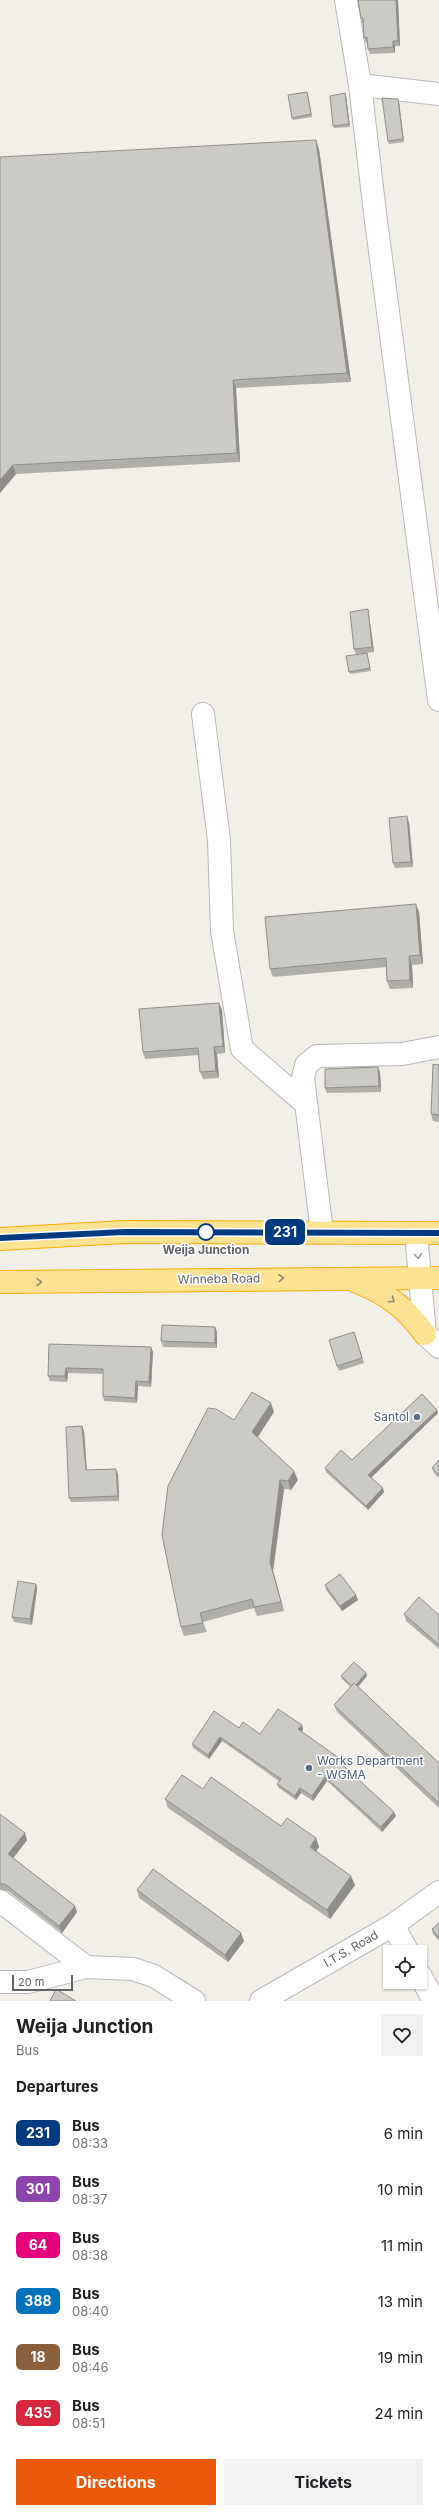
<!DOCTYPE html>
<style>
body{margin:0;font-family:Inter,sans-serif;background:#f2f2f2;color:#202124;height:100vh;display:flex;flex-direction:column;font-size:15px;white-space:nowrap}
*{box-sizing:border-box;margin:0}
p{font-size:13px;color:#757577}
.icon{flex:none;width:22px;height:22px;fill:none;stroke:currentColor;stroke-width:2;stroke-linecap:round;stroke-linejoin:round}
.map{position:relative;height:2001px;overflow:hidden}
.drawer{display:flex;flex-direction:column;background:#fff;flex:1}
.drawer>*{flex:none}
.badge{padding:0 8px;border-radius:6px;font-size:14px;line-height:26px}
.tools{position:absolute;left:383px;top:1945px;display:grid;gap:8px}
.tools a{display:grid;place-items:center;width:44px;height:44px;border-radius:0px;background:#fff;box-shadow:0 1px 3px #0004;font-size:20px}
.scale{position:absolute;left:12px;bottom:10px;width:61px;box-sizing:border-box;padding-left:4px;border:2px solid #5f6368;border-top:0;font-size:11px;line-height:14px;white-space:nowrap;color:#5f6368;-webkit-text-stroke:3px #fff;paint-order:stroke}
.map>.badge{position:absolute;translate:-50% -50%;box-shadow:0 0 0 2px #fff}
h2{padding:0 16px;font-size:15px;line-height:36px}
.round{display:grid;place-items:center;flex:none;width:42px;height:42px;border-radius:0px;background:#f2f2f2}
.summary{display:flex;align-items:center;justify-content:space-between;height:68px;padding:0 16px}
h1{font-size:19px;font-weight:700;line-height:30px}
.primary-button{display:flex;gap:8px;margin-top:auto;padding:8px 16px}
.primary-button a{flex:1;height:46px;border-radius:0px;background:#ea580c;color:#fff;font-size:16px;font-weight:700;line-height:46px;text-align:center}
.primary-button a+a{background:#f2f2f2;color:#202124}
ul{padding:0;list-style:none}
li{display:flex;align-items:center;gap:12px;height:56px;padding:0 16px}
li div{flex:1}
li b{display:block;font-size:15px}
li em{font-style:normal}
li .badge{min-width:44px;font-weight:700;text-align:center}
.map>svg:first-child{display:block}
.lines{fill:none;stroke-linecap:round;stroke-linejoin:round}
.minor-casing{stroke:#b5b8bc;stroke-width:24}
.highway-casing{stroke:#f9ab00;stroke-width:24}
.minor{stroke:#fff;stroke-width:22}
.highway{stroke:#fde293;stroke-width:22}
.wall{fill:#afaea9}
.shaded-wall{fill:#8f8d8a}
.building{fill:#cccac5;stroke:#8f8d8a}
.oneway{stroke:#979a9d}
.oneway2{stroke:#8e8975}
.line-casing{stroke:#fff;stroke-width:9}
.line{stroke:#003b80;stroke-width:6}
.stop-dot{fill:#fff;stroke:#003b80;stroke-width:2}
.service-dot{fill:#5c6f8a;stroke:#fff;stroke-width:1.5}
.labels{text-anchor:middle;stroke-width:3;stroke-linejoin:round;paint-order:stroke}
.stop-label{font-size:12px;font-weight:bold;fill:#5f6368;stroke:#fff}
.street-label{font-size:12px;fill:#5f6368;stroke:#fff}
.service-label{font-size:12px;fill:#4e5e75;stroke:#fff;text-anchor:end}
</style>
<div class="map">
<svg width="439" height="2001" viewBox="0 0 439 2001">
<rect width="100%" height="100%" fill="#f1efe8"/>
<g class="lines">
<defs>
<g id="minor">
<polyline points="346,0 360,85 375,213 439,700"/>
<polyline points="360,85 439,94"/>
<polyline points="203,714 219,840 222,931 242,1049 306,1104"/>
<polyline points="322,1232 303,1078 306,1065 317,1056 402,1054 439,1047"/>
<polyline points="416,1233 425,1334 439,1347"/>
<polyline points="0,1901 86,1967"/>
<polyline points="393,1925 408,1952"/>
<polyline points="420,1975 434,2001"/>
<polyline points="0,1982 28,1982 86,1967 133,1969 154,1976 194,2001"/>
<polyline points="261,2001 393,1925 439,1892"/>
</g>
<g id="highway">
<polyline points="0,1239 124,1232 439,1233"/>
<path d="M355 1281C387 1294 404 1306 425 1334"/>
<polyline points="0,1282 439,1278"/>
</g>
</defs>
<use href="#minor" class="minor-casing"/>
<use href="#highway" class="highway-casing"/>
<use href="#minor" class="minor"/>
<use href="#highway" class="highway"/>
</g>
<g class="wall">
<polygon points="358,0 398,0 400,46 395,46 395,53 370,54 368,49 368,42 366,43 364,38 363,23 362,23 361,18"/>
<polygon points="307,92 312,117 293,120 292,118"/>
<polygon points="346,96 350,127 334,128 333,126"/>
<polygon points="399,102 404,142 389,144 388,141"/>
<polygon points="319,149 351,382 236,388 240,462 16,474 0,493 0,157"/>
<polygon points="368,609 369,615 374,652 356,654 354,649"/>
<polygon points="367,653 371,671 350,674 349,672"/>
<polygon points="409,822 413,867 395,868 393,863"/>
<polygon points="419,912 423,964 412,965 413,988 390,989 387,981 387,967 273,977 270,969"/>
<polygon points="219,1003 222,1010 225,1053 217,1054 219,1078 203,1079 200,1072 199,1055 145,1059 143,1052"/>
<polygon points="439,1065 439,1122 433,1121 431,1114"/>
<polygon points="380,1072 381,1092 327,1093 325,1088"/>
<polygon points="217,1332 217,1348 163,1347 161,1341"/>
<polygon points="356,1337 364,1363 339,1371 337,1366"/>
<polygon points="49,1344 153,1352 151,1387 138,1386 137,1403 104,1401 103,1396 103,1374 68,1373 67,1382 50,1381 48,1376"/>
<polygon points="274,1412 258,1437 298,1480 291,1490 284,1489 273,1571 284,1611 257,1616 254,1608 203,1622 207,1632 184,1636 181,1627 234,1420"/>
<polygon points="438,1413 371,1477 384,1492 368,1510 326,1472 325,1468 352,1460"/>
<polygon points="82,1426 84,1431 87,1470 118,1474 119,1501 71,1502 69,1498"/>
<polygon points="439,1460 439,1478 434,1473 432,1468"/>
<polygon points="36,1584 37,1589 32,1625 14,1622 12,1617"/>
<polygon points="325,1585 358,1600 342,1611 326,1590"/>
<polygon points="404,1614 439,1615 439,1649 406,1621"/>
<polygon points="341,1676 367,1676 358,1687 439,1763 439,1808 337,1712 334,1705 351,1687 342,1679"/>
<polygon points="302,1725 303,1729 302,1732 341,1762 340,1762 396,1816 382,1832 327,1781 313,1801 301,1793 296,1800 279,1788 277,1784 279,1781 222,1741 209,1759 193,1748 192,1744 239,1728 260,1734"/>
<polygon points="203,1789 281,1826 316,1838 319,1847 316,1851 355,1885 330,1919 168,1808 165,1799"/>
<polygon points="0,1814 27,1840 13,1858 77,1912 62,1933 8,1891 0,1890"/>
<polygon points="137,1890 244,1941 228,1962 139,1898"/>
<polygon points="439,1923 439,1941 433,1934 432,1929"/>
</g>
<g class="shaded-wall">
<polygon points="396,0 398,0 400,46 398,41"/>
<polygon points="393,41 395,46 395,53 393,47"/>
<polygon points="307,92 308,95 312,117 311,114"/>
<polygon points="345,93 346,96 350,127 349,124"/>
<polygon points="398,99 399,102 404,142 403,139"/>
<polygon points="316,140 319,149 351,382 347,373"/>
<polygon points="233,380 236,388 240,462 237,453"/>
<polygon points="13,465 16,474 0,493 0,480"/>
<polygon points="368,609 369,615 374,652 372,647"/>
<polygon points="407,816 409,822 413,867 411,862"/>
<polygon points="416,904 419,912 423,964 420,955"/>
<polygon points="409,956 412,965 413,988 410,980"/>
<polygon points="219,1003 222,1010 225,1053 223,1046"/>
<polygon points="214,1047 217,1054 219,1078 216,1071"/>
<polygon points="378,1067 380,1072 381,1092 379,1086"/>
<polygon points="215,1327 217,1332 217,1348 215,1343"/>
<polygon points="151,1347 153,1352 151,1387 149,1382"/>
<polygon points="66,1368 68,1373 67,1382 65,1376"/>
<polygon points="136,1381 138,1386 137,1403 135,1398"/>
<polygon points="271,1403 274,1412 255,1441 252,1432"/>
<polygon points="437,1410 438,1413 370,1479 368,1475"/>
<polygon points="82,1426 84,1431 87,1475 86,1470"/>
<polygon points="116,1469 118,1474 119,1501 118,1496"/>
<polygon points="294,1471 298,1480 291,1490 288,1481"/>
<polygon points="280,1480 284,1489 273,1571 284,1611 281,1602 270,1562"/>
<polygon points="383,1488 384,1492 368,1510 366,1506"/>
<polygon points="36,1584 37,1589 32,1625 30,1619"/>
<polygon points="356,1595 358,1600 342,1611 340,1606"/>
<polygon points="366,1673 367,1676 355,1690 354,1687"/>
<polygon points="302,1725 303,1729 300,1734 298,1729"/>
<polygon points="220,1737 222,1741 209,1759 208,1755"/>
<polygon points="325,1777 327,1781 313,1801 312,1796"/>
<polygon points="300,1788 301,1793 296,1800 295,1796"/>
<polygon points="394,1812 396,1816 382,1832 381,1827"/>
<polygon points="25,1833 27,1840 11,1861 8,1854"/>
<polygon points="316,1838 319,1847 313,1856 310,1847"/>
<polygon points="351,1876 355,1885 330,1919 327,1910"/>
<polygon points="75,1906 77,1912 62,1933 59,1926"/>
<polygon points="241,1933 244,1941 228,1962 225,1955"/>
</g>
<g class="building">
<polygon points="358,0 396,0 398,41 393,41 393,47 368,49 367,37 364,38 363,18 361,18"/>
<polygon points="307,92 311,114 292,118 288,95"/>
<polygon points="345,93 349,124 333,126 330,96"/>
<polygon points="382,98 398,99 403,139 388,141"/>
<polygon points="316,140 347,373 233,380 237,453 13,465 0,480 0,157"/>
<polygon points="368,609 372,647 354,649 350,612"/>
<polygon points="367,653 370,668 349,672 346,656"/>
<polygon points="407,816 411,862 393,863 389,818"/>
<polygon points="416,904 420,955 409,956 410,980 387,981 386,958 270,969 265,917"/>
<polygon points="219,1003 223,1046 214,1047 216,1071 200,1072 198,1048 143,1052 139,1009"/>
<polygon points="433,1064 439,1065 439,1115 431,1114"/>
<polygon points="378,1067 379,1086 325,1088 325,1069"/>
<polygon points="162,1325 215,1327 215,1343 161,1341"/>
<polygon points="354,1332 362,1358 337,1366 329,1340"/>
<polygon points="49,1344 151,1347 149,1382 136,1381 135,1398 103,1396 103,1369 66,1368 65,1376 48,1376"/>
<polygon points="252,1392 271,1403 252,1432 294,1471 288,1481 280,1480 270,1562 281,1602 254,1607 252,1599 200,1613 203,1623 181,1627 162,1535 168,1486 208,1408 216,1409 234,1420"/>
<polygon points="422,1394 437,1410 368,1475 383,1488 366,1506 325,1468 341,1450 352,1460"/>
<polygon points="82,1426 86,1470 116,1469 118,1496 69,1498 66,1427"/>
<polygon points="439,1460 439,1475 432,1468"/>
<polygon points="340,1574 356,1595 340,1606 325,1585"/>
<polygon points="18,1581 36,1584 30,1619 12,1617"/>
<polygon points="419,1597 439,1615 439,1645 404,1614"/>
<polygon points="354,1662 366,1673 356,1685 354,1683 352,1686 341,1676"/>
<polygon points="354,1683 439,1763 439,1803 334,1705"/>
<polygon points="278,1709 302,1725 298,1729 339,1758 337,1760 394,1812 381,1827 325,1777 312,1796 300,1788 295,1796 277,1784 281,1779 220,1737 208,1755 192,1744 214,1711 239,1728 243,1722 260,1734"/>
<polygon points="182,1775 203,1789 211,1777 281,1826 287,1818 316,1838 310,1847 351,1876 327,1910 165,1799"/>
<polygon points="0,1814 25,1833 8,1854 75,1906 59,1926 5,1884 0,1884"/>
<polygon points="153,1869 241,1933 225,1955 137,1890"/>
<polygon points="439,1923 439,1938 432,1929"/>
<polygon points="56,1989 76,2001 50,2001"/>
</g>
<defs><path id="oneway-chevron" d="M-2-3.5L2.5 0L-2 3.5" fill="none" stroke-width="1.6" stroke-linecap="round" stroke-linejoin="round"/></defs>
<use class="oneway" href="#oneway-chevron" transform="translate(418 1256) rotate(85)"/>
<g class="oneway2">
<use href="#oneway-chevron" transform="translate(281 1278) rotate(-1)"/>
<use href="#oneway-chevron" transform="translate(39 1282) rotate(-1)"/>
<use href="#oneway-chevron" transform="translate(392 1300) rotate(34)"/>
</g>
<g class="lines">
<defs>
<polyline id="line" points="0,1238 124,1232 439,1233"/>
</defs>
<use href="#line" class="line-casing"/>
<use href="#line" class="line"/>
</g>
<circle class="stop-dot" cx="206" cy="1232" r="8"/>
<g class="service-dot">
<circle cx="417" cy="1417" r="4"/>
<circle cx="309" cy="1768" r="4"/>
</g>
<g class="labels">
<g class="stop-label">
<text x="206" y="1254">Weija Junction</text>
</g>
<g class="street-label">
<text transform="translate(219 1279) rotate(-1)" y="4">Winneba Road</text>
<text transform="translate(351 1949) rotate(-30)" y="4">I.T.S. Road</text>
</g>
<g class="service-label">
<text x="409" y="1421">Santol</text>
<text x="317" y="1765" text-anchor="start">Works Department<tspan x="317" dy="14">- WGMA</tspan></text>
</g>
</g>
</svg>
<div class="tools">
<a><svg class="icon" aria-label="locate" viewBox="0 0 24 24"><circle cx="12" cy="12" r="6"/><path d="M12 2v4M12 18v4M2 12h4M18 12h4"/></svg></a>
</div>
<div class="scale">20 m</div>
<b class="badge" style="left:285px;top:1232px;background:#003b80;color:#fff">231</b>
</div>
<section class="drawer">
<div class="summary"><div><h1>Weija Junction</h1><p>Bus</p></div><a class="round"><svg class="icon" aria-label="heart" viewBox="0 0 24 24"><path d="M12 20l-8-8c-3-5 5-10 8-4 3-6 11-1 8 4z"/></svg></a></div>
<h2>Departures</h2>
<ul>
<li><span class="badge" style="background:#003b80;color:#fff">231</span><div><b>Bus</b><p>08:33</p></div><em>6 min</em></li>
<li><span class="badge" style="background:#8e44ad;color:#fff">301</span><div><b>Bus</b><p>08:37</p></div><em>10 min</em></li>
<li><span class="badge" style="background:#e6007e;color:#fff">64</span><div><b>Bus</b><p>08:38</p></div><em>11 min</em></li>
<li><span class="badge" style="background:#0072bc;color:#fff">388</span><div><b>Bus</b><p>08:40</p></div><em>13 min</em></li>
<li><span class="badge" style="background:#8b5e3c;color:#fff">18</span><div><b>Bus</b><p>08:46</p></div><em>19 min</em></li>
<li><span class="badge" style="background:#d7263d;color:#fff">435</span><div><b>Bus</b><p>08:51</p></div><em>24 min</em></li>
</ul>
<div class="primary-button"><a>Directions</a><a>Tickets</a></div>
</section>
